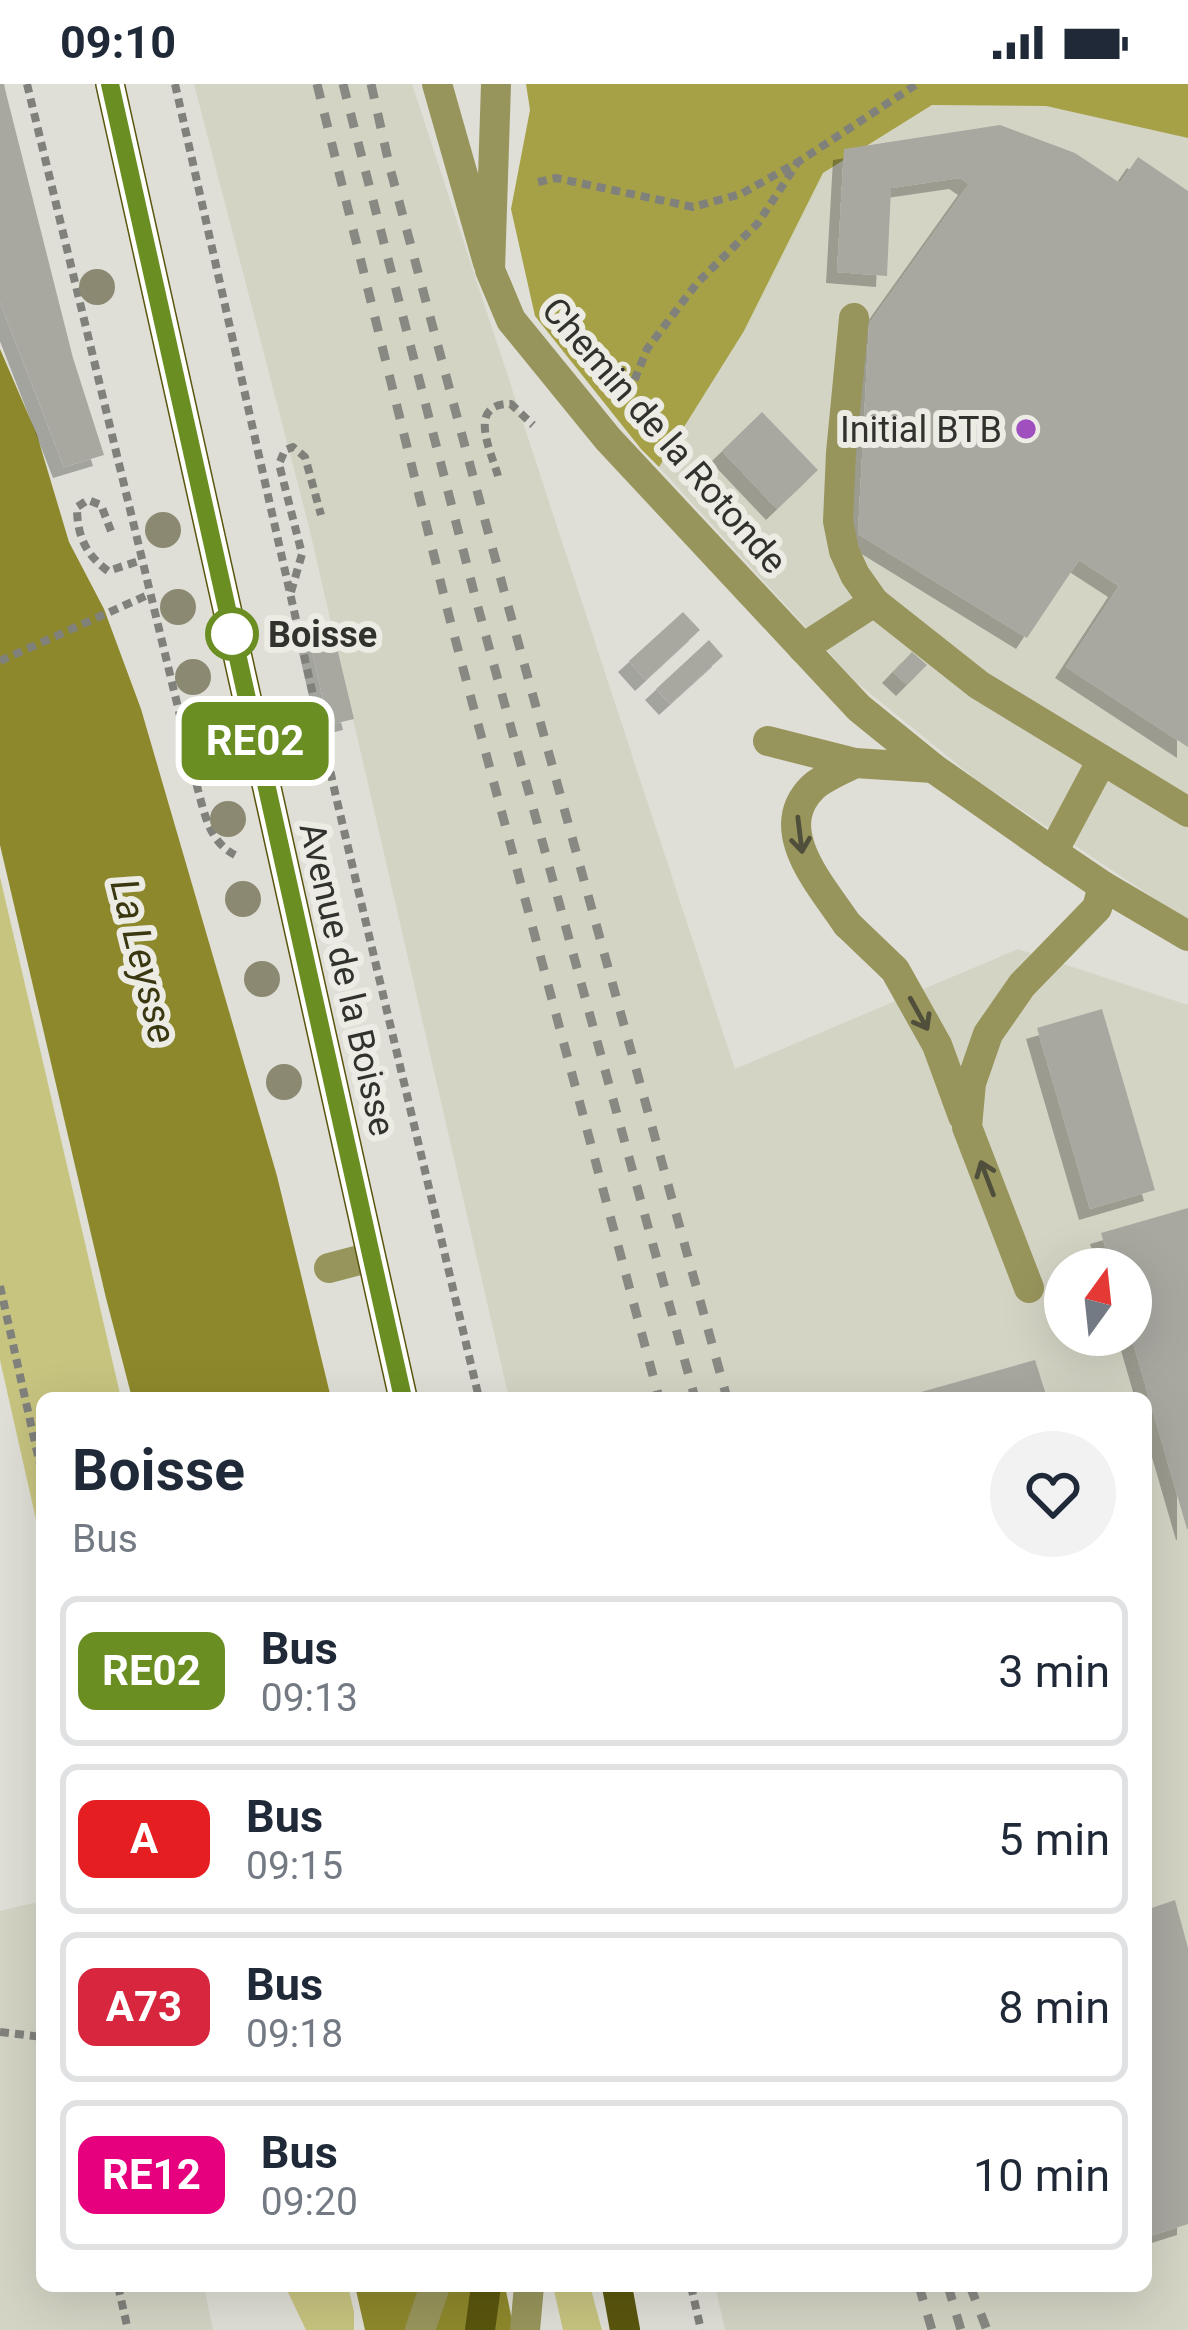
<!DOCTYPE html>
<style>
body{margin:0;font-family:Roboto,sans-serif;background:#f2f2f3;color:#1f2937;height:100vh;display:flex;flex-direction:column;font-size:45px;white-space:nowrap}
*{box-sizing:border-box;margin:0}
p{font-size:39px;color:#747a83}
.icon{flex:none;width:66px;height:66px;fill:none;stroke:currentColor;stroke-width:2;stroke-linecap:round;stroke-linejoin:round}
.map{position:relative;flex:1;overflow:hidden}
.panel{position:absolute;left:36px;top:1308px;width:1116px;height:900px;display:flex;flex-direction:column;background:#fff;border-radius:18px;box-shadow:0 12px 48px #0002}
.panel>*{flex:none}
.badge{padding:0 24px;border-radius:18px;font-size:42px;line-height:78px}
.needle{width:78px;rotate:15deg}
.fabs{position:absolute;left:1044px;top:1164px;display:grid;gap:24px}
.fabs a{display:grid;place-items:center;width:108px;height:108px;border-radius:50%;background:#fff;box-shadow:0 12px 48px #0002;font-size:60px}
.map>.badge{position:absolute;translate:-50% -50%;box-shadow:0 0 0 6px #fff}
.round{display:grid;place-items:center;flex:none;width:126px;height:126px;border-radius:63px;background:#f2f2f3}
.headline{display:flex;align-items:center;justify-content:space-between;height:204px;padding:0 36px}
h1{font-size:57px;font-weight:700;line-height:90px}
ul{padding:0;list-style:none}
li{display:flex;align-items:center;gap:36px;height:150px;margin:0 24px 18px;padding:0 12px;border:6px solid #e0e1e3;border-radius:18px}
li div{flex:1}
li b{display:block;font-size:45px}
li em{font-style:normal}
li .badge{min-width:132px;font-weight:700;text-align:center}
.status{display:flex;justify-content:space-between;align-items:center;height:84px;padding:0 60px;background:#fff;direction:ltr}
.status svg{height:33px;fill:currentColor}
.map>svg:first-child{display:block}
.built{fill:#d4d4c5;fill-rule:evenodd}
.green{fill:#c7c480}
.forest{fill:#a6a147}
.water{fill:#8e882c}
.building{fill:#a8a8a1;filter:url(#shadow)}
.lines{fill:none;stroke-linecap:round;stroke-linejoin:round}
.path{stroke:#81817c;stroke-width:8;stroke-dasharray:9 6;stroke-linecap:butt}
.service{stroke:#98955c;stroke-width:30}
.minor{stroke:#98955c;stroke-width:30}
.primary{stroke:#5a560e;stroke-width:30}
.rail{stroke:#898984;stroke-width:9;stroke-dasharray:15 15;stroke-linecap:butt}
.tree{fill:#8b8971}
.oneway{stroke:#504f3c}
.line-casing{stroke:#fff;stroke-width:27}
.line{stroke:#6b8e23;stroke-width:18}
.poi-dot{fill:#a04fbf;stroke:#ecece5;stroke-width:4.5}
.stop-dot{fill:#fff;stroke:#6b8e23;stroke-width:6}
.labels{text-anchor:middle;stroke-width:12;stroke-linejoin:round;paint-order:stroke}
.poi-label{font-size:36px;fill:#31312e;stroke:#ecece5;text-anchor:end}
.street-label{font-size:36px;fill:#31312e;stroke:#ecece5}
.stop-label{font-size:36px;font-weight:bold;fill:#31312e;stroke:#ecece5;text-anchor:start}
.water-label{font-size:39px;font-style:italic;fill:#3a3811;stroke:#ecece5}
</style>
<div class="status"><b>09:10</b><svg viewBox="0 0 49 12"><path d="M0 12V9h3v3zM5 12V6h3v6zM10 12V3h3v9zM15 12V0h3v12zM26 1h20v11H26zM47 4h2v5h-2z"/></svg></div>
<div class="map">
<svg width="1188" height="2246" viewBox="0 0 1188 2246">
<defs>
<filter id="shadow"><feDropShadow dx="-11" dy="11" stdDeviation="0" flood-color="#0004"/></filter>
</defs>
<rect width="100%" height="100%" fill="#dfdfd7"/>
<g class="built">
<path d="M194 0H412L735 985 1018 865 1188 921V2246H725L715 2202H1146V1314H509L309 443ZM1065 1185H1131V1251H1065Z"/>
<polygon points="932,21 1046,22 1188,54 1188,837 978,697 856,598 659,383 744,247 823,89"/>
<polygon points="42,1817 42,2202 204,2202 213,2246 0,2246 0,1827"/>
</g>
<g class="green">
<polygon points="0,793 121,1314 42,1314 42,1462 0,1276"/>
<polygon points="285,2202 348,2202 354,2228 354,2246 306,2246"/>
<polygon points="553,2202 590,2202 602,2246 563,2246"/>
</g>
<polygon class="forest" points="526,0 1188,0 1188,54 1046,22 932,21 823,89 744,247 659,383 641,365 535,232 511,125 530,26"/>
<g class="water">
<polygon points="0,265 37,351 69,458 104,525 141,625 277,1092 331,1314 132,1314 106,1214 0,761"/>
<polygon points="355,2202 505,2202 514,2246 365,2246"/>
</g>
<g class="building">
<polygon points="0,0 4,0 6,9 73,274 104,371 64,383 0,218"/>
<polygon points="1000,41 1075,69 1120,99 1138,73 1188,107 1188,663 1066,583 1119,502 1079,476 1027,554 858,450 869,240 969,100 960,94 891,104 887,192 837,188 844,65"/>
<polygon points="762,328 818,386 777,425 722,367"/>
<polygon points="683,528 700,546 646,596 629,577"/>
<polygon points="333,547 354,635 329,641 309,553"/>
<polygon points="709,556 723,572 670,620 656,605"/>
<polygon points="912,568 927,581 907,601 893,588"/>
<polygon points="1102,925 1155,1106 1090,1125 1037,944"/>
<polygon points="1188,1124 1188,1445 1187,1445 1131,1252 1131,1185 1112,1185 1101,1149"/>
<polygon points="1035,1276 1047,1314 903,1314 903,1313"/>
<polygon points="1175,1816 1188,1864 1188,2140 1150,2152 1146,2138 1146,1826"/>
</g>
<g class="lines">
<g class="path">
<path d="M27 0 198 706C205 732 210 758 235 771"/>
<polyline points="175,0 337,717 479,1314"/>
<polyline points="538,98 556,94 693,123 741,110 798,78 917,0"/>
<polyline points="629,310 647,265 697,199 758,139 798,78"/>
<path d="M498 392C491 367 466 319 511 320L533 341"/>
<path d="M111 447 101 421 88 416 77 423C77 451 85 470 108 487L142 476"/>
<polyline points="291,508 302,470 279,380 285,366 293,363 305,373 321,431"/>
<polyline points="0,577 150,510"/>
<polyline points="0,1202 42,1390"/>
<polyline points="0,1948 42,1953"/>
<polyline points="118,2202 128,2246"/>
<polyline points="691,2202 701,2246"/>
</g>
<g class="service">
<polyline points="437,0 488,179"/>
<polyline points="854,234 841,369 838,437 844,467 855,491 874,518 979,601 1188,728"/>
<polyline points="803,564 874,518"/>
<polyline points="1053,768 1102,676"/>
<polyline points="847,840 895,886 937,961 963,1032"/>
<polyline points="329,1184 371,1173"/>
<polyline points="1029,1204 967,1043 971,999 988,950 1022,901 1097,824 1103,802"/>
<polyline points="525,2246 529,2202"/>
</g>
<g class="minor">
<polyline points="496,0 490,186 511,236 608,355 859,624 933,684 1053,768 1103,802 1188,852"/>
<polyline points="768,657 855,679 933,684"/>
<path d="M847 840C822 802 769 746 813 703 824 693 842 686 855 679"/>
<polyline points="420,2246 435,2202"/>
</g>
<g class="primary">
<polyline points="110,0 403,1314"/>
<polyline points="617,2202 625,2246"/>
<polyline points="480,2246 486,2202"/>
</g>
<g class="rail">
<polyline points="317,0 449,532 659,1314"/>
<polyline points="343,0 476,516 695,1314"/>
<polyline points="371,0 390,84 504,507 727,1314"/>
<polyline points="919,2202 932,2246"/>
<polyline points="948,2202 961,2246"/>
<polyline points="970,2202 987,2246"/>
</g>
</g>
<g class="tree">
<circle cx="97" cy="203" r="18"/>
<circle cx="163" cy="446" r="18"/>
<circle cx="178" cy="523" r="18"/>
<circle cx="193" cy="593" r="18"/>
<circle cx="210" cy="662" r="18"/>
<circle cx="228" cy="735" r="18"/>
<circle cx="243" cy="815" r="18"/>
<circle cx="262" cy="895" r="18"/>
<circle cx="284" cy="998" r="18"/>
</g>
<defs><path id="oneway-shaft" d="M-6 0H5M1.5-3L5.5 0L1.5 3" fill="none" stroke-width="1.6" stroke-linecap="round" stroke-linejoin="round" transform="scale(3)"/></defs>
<g class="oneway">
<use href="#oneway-shaft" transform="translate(800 751) rotate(83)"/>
<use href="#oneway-shaft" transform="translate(919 930) rotate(61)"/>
<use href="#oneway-shaft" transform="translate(987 1094) rotate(-111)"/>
</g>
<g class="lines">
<defs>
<polyline id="line" points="110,0 403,1314"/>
</defs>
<use href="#line" class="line-casing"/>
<use href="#line" class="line"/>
</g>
<circle class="poi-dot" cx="1026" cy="345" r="12"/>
<circle class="stop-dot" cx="232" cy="550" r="24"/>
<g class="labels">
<g class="poi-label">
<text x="1002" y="358">Initial BTB</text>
</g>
<g class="street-label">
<text transform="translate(665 351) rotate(49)" y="13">Chemin de la Rotonde</text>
<text transform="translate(348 895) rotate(77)" y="13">Avenue de la Boisse</text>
</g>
<g class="stop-label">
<text x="268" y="563">Boisse</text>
</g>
<g class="water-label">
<text transform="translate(144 877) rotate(76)" y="14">La Leysse</text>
</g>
</g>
</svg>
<div class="fabs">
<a><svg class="needle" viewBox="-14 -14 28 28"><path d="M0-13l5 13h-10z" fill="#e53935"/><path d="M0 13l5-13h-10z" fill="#747a83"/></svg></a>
</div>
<b class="badge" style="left:255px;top:657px;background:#6b8e23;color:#fff">RE02</b>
<section class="panel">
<div class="headline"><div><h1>Boisse</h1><p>Bus</p></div><a class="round"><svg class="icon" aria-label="heart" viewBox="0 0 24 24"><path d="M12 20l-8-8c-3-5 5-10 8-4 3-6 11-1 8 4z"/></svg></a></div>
<ul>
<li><span class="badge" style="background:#6b8e23;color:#fff">RE02</span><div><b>Bus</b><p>09:13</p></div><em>3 min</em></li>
<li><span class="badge" style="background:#e51e22;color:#fff">A</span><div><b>Bus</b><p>09:15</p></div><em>5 min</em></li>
<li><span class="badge" style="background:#d7263d;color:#fff">A73</span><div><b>Bus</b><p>09:18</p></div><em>8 min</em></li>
<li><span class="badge" style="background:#e6007e;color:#fff">RE12</span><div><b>Bus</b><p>09:20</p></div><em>10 min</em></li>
</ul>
</section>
</div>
